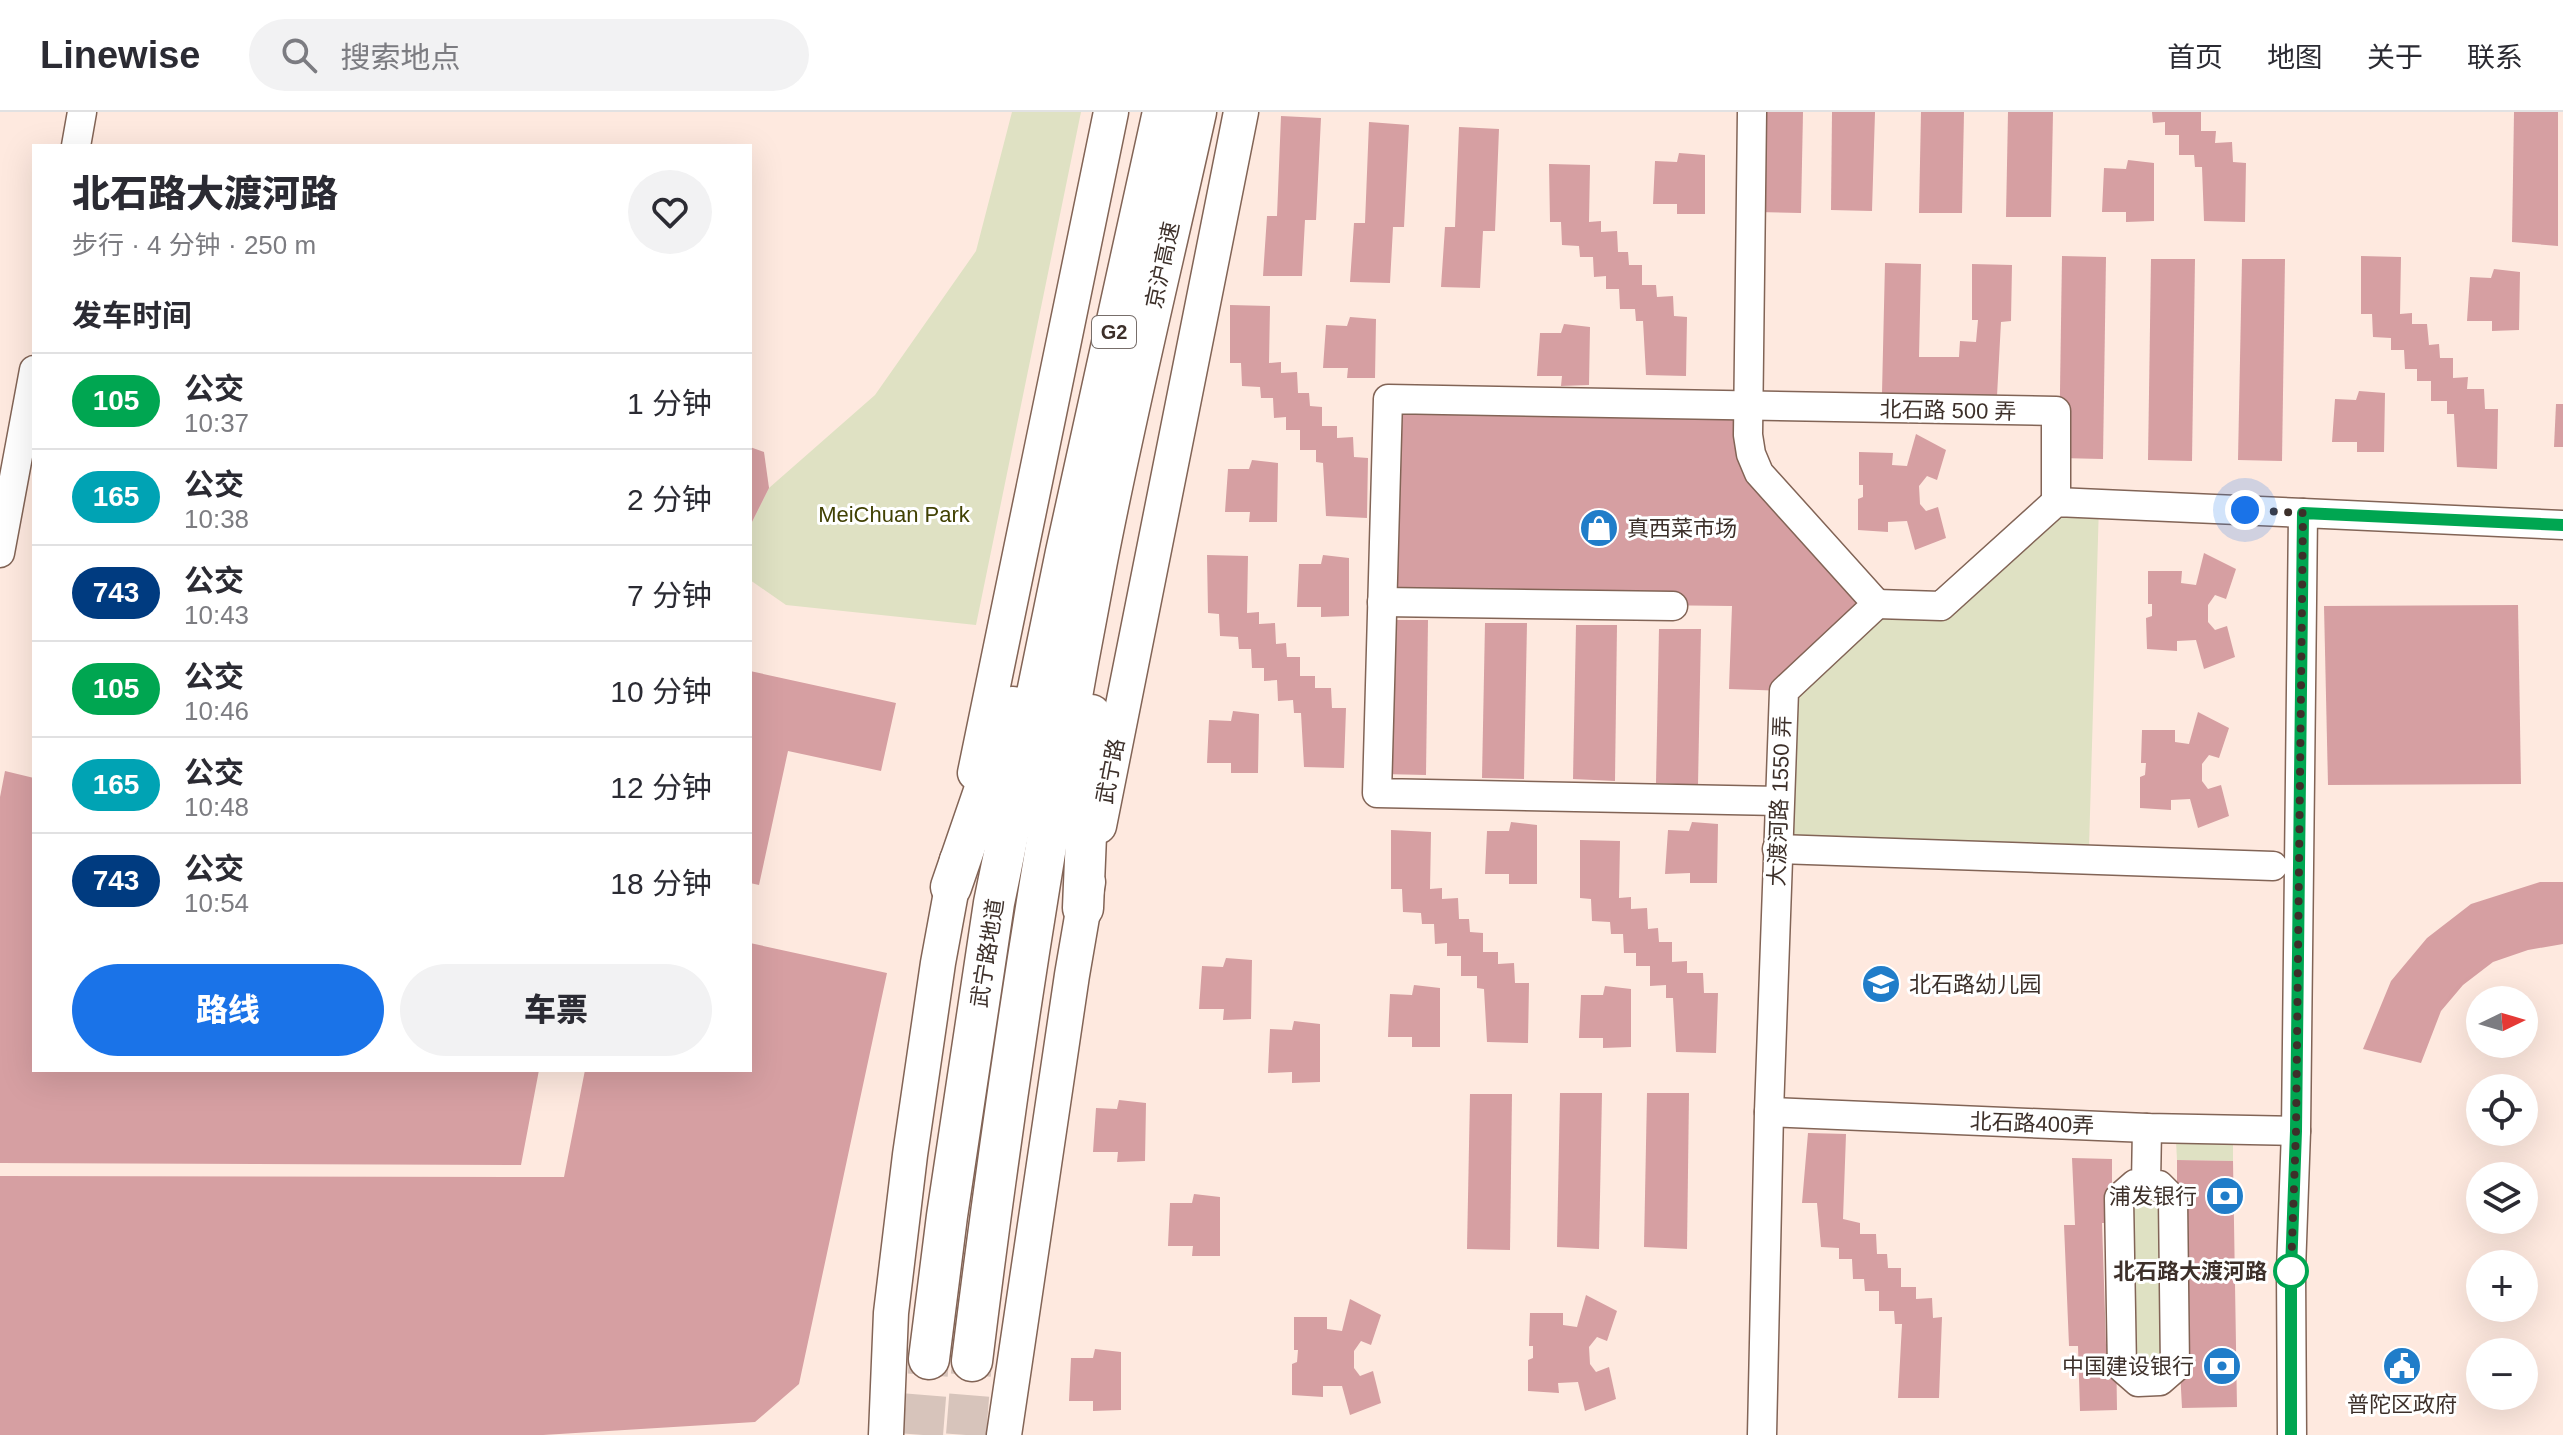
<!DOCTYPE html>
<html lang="zh">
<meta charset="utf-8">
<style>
body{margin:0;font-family:Arial,"Noto Sans SC",sans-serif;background:#f2f2f3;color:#2b2b33;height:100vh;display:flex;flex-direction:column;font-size:30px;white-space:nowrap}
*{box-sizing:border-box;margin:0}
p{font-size:26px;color:#7c7c81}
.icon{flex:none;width:44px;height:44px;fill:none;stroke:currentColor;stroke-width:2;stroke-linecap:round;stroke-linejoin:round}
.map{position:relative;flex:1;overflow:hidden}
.sheet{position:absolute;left:32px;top:32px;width:720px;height:928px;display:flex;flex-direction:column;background:#fff;border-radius:0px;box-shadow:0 8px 32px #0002}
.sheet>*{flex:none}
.badge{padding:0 16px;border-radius:26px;font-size:28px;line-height:52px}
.needle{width:52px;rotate:85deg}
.controls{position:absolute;left:2466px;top:874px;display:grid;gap:16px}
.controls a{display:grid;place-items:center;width:72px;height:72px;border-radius:50%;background:#fff;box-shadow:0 8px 32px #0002;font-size:40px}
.you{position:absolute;width:40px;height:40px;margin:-20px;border:6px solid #fff;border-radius:50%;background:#1a73e8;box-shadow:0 0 0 12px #1a73e833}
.map>.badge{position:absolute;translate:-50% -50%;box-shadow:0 0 0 4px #fff}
h2{padding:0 40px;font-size:30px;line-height:72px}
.round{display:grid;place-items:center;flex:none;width:84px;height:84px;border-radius:42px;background:#f2f2f3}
.overview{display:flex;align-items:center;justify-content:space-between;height:136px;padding:0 40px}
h1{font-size:38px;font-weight:800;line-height:60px}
.primary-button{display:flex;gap:16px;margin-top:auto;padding:16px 40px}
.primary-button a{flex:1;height:92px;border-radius:48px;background:#1a73e8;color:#fff;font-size:32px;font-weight:800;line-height:92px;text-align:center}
.primary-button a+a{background:#f2f2f3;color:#2b2b33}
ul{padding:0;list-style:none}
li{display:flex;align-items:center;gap:24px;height:96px;padding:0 40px;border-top:2px solid #e1e1e2}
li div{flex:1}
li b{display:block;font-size:30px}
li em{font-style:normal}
li .badge{min-width:88px;font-weight:700;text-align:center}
header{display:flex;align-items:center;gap:48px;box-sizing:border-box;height:112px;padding:0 40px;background:#fff;border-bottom:2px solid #e1e1e2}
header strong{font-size:38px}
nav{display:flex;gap:44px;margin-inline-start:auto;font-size:28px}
.search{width:560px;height:72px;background:#f2f2f3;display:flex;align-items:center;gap:20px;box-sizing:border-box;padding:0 28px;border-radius:44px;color:#7c7c81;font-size:30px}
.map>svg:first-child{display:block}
.green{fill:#dfe1c3}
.building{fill:#d69fa2}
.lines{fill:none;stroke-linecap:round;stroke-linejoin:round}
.highway-tunnel{stroke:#d7c4bb;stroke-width:40;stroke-dasharray:40 20;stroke-linecap:butt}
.minor-casing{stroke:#826456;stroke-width:31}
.major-casing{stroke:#826456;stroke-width:37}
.highway-casing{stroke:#826456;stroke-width:43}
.minor{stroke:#fff;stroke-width:28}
.major{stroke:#fff;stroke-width:34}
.highway{stroke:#fff;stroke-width:40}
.line-casing{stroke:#fff;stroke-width:18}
.line{stroke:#00a651;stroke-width:12}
.walk{stroke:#3d302a;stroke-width:8;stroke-dasharray:0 14.4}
.stop-dot{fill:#fff;stroke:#00a651;stroke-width:4}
.labels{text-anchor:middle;stroke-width:6;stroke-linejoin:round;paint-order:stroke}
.shield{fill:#fff;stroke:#776e6a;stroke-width:2}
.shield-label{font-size:20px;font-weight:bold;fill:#3d302a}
.street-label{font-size:22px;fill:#3d302a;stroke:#fff}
.park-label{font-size:22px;fill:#414103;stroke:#fff}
.poi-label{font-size:22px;fill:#3d302a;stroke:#fff;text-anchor:start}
.stop-label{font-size:22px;font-weight:bold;fill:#3d302a;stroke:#fff;text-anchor:end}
</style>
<header>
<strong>Linewise</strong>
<div class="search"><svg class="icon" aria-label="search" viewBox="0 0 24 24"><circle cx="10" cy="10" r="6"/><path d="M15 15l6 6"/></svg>搜索地点</div>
<nav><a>首页</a><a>地图</a><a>关于</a><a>联系</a></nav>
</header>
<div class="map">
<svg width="2563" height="1323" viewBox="0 0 2563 1323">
<rect width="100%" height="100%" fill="#fee9df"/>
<g class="green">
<polygon points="1012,0 1081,0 976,513 786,493 750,468 750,414 769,376 875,283 976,139"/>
<polygon points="2056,390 2099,392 2089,736 1777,737 1784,579 1877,492 1941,494"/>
<polygon points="2176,1029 2233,1030 2233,1049 2177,1048"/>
<polygon points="2134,1087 2161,1087 2163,1256 2134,1257 2124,1093"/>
</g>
<g class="building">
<polygon points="1760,0 1803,0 1801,101 1757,100"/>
<polygon points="1832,0 1875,0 1872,99 1831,98"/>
<polygon points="1921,0 1964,0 1962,101 1919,101"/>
<polygon points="2008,0 2053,0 2051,105 2006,105"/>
<polygon points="2152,0 2201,0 2201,19 2216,19 2215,31 2232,30 2233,50 2246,51 2245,110 2204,109 2202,55 2195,55 2194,43 2179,43 2179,23 2165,23 2165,10 2153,11"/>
<polygon points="2514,0 2558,0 2558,134 2512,130"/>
<polygon points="1281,4 1321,6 1316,108 1305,108 1302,164 1263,164 1267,104 1277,104"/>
<polygon points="1369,10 1409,13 1404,115 1393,115 1390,171 1350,170 1354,111 1365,111"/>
<polygon points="1459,15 1499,17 1495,119 1483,119 1480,176 1441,175 1445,115 1455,115"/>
<polygon points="1679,41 1705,43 1705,102 1677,102 1677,92 1653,92 1655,49 1677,50"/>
<polygon points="2128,48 2154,51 2154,109 2126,110 2126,100 2102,100 2104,56 2126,57"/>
<polygon points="1549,52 1590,53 1589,110 1601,109 1601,120 1617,119 1618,140 1628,140 1629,153 1642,153 1642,173 1656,173 1657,185 1673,184 1674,204 1687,205 1686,264 1646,263 1643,209 1636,209 1635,197 1620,197 1619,177 1606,177 1606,164 1594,165 1593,145 1580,145 1579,134 1562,133 1561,110 1550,110"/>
<polygon points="2062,144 2106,145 2103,347 2059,346"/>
<polygon points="2361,144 2401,145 2400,202 2412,201 2412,212 2427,212 2429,233 2439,232 2440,246 2453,246 2453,266 2468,265 2467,277 2484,277 2485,297 2498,297 2497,357 2457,355 2454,302 2447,302 2447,289 2431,289 2431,269 2417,269 2417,257 2405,257 2404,238 2391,238 2391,226 2373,225 2372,202 2361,202"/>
<polygon points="2151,147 2195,147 2192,349 2148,348"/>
<polygon points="2242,147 2285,147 2282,349 2238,348"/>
<polygon points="1885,151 1921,152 1919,245 1959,245 1960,229 1976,230 1978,208 1972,208 1972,152 2012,153 2011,209 2001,210 1997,284 1882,281"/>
<polygon points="2494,157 2520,160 2519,218 2492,219 2492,209 2467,209 2470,165 2491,166"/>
<polygon points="1230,193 1270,194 1269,251 1281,250 1281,261 1297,260 1298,281 1309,281 1310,294 1322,295 1322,314 1337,314 1337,326 1353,325 1354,345 1368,346 1367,406 1326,404 1323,351 1316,350 1316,338 1300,338 1300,318 1286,318 1286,305 1274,306 1273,286 1261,286 1260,275 1242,274 1241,251 1230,251"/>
<polygon points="1350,205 1376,207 1375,266 1347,266 1348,256 1323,256 1326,213 1347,214"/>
<polygon points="1564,212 1590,215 1589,273 1561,274 1562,264 1537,264 1540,221 1561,221"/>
<polygon points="2359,279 2385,281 2384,340 2357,340 2357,330 2332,330 2335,287 2356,288"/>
<polygon points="1388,287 1748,295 1751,342 1877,492 1784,579 1729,577 1732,494 1382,490"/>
<polygon points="2556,292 2563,292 2563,335 2554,335"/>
<polygon points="1916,322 1946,338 1937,368 1927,364 1919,374 1920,392 1926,399 1938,395 1946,426 1915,438 1907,409 1888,410 1888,420 1858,418 1858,387 1863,385 1863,373 1859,373 1859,340 1893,341 1892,353 1907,354"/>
<polygon points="750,335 764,340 769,376 750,414"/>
<polygon points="1252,348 1278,351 1277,410 1249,410 1250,400 1225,400 1228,357 1249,357"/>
<polygon points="2204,441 2236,457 2226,487 2215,483 2208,493 2208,510 2215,518 2227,514 2235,545 2204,557 2196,528 2177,529 2177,539 2147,537 2146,506 2152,504 2152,492 2148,492 2148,459 2182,459 2181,471 2196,473"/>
<polygon points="1207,443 1248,444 1247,501 1259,500 1259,512 1275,511 1276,532 1286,531 1287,545 1300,545 1300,564 1315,564 1315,576 1331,576 1332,596 1346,596 1344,656 1304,655 1301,601 1294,601 1293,588 1278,589 1277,568 1264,569 1264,556 1252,556 1251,537 1239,537 1238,525 1220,524 1219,502 1208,501"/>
<polygon points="1323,443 1349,446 1349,504 1321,505 1321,495 1297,495 1299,452 1321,452"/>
<polygon points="2518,493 2521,672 2328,673 2324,494"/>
<polygon points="1386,508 1428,508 1426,663 1383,662"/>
<polygon points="1485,511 1527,511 1524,667 1482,666"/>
<polygon points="1576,513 1617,513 1615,669 1573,667"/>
<polygon points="1659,517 1701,517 1698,673 1656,671"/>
<polygon points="750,559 896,591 881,659 788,639 759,773 750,771"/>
<polygon points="1233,599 1259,602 1258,661 1231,661 1231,651 1207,651 1209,608 1231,609"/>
<polygon points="2198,600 2229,616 2219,646 2209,643 2202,652 2202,669 2208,677 2221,673 2229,704 2198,716 2190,687 2171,688 2171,698 2140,696 2140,665 2145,663 2146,651 2141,651 2142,618 2175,618 2175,630 2189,632"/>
<polygon points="5,659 34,666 34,958 539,958 521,1053 0,1051 0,685"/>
<polygon points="1511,710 1537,713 1537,772 1509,772 1509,762 1485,762 1487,719 1509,719"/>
<polygon points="1692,710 1718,712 1717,771 1690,771 1690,761 1665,762 1668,718 1689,719"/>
<polygon points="1391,718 1431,720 1430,777 1442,776 1442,787 1458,786 1459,807 1469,807 1470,820 1483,821 1483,840 1498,840 1498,852 1514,851 1515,871 1529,871 1528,931 1487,930 1484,877 1477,876 1477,864 1461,864 1461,844 1447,844 1447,831 1435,832 1434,812 1422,812 1421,801 1403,800 1402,777 1391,777"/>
<polygon points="1580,728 1620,729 1619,786 1631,785 1631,797 1647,796 1648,817 1658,816 1659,830 1672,830 1672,850 1687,849 1687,861 1703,861 1704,881 1718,881 1716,941 1676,940 1673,886 1666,886 1666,873 1650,874 1650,854 1636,854 1636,841 1624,841 1623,822 1611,822 1610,810 1592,809 1591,787 1580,786"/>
<polygon points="2540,770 2563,770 2563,832 2528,838 2493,850 2463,873 2441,899 2421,951 2363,937 2391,869 2427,826 2471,792"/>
<polygon points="750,831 887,861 799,1272 755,1310 543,1323 0,1323 0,1064 564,1065 585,958 750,958"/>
<polygon points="1226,846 1252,848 1251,907 1223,908 1224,897 1199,897 1202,854 1223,855"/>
<polygon points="1414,873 1440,876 1440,935 1412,935 1412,925 1388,925 1390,882 1412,883"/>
<polygon points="1605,874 1631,877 1631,935 1603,936 1603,926 1579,926 1581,883 1603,883"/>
<polygon points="1294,909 1320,912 1320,970 1292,971 1292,960 1268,961 1270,917 1292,918"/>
<polygon points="1560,981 1602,981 1599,1137 1557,1135"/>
<polygon points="1647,981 1689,981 1687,1137 1644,1135"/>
<polygon points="1470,982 1512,982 1510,1138 1467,1137"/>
<polygon points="1119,988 1146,991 1145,1049 1117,1050 1118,1040 1093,1040 1096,996 1117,997"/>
<polygon points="1808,1021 1846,1022 1843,1107 1860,1111 1860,1122 1876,1122 1877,1142 1887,1142 1888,1156 1901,1156 1901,1175 1916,1175 1916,1187 1932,1186 1933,1206 1942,1205 1939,1286 1898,1286 1902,1212 1895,1212 1894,1199 1879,1199 1879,1179 1865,1179 1864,1167 1853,1167 1852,1147 1839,1147 1839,1136 1821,1135 1817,1091 1802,1091"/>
<polygon points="2072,1046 2112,1047 2112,1111 2102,1111 2106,1232 2116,1231 2117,1298 2080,1299 2078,1234 2069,1234 2064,1113 2075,1113"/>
<polygon points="2177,1048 2233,1049 2237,1295 2182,1296 2180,1258 2190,1258 2187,1085 2177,1086"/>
<polygon points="1194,1082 1220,1085 1220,1144 1192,1144 1193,1134 1168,1134 1170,1091 1192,1091"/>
<polygon points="1586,1183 1617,1199 1607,1229 1597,1225 1589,1235 1590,1252 1596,1260 1609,1255 1616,1287 1585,1299 1578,1270 1558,1271 1559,1281 1528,1279 1528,1248 1533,1246 1533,1234 1529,1234 1530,1201 1563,1201 1563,1213 1577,1215"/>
<polygon points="1350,1187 1381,1203 1371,1233 1361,1229 1354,1239 1354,1256 1360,1264 1373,1259 1381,1291 1350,1303 1342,1274 1323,1274 1323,1285 1292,1283 1292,1252 1297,1250 1298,1238 1294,1238 1294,1205 1327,1205 1327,1217 1342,1219"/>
<polygon points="1095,1237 1121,1240 1121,1298 1093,1299 1093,1289 1069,1289 1071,1246 1093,1246"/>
</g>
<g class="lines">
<g class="highway-tunnel">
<polyline points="923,1323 929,1247"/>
<polyline points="966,1323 972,1249"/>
</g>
<defs>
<g id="minor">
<polyline points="1752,0 1748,323 1751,342 1759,361 1877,492 1784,579 1769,1000 1762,1323"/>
<polyline points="76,34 82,0"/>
<polyline points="0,441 34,258"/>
<polyline points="1382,490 1673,494"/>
<polyline points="1877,492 1941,494 2056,390 2303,401"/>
<polyline points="1779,689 1377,681 1388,287 2056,299 2056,390"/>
<polyline points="1777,737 2273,754"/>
<polyline points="1769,1000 2147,1016 2296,1019"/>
<polyline points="2146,1072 2159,1073 2173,1087 2175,1256 2160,1269 2138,1270 2122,1256 2119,1086 2135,1072 2146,1072 2147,1016"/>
<polyline points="2292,1323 2291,1158 2296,1019 2303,401 2563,413"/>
</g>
<g id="major">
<polyline points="975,661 1111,0"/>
<polyline points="1099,714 1241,0"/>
<polyline points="886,1323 891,1201 910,1043 938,851 957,748"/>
<polyline points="1004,1323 1072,863 1088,770"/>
</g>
<g id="highway">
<polyline points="951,775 1013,595"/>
<polyline points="1083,796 1091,603"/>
<polyline points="929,1247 947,1104 994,791 1066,440 1163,0"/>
<path d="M972 1249C1005 981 1046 714 1097 449 1126 299 1163 149 1196 0"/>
</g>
</defs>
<use href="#minor" class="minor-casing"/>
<use href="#major" class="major-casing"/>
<use href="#highway" class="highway-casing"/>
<use href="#minor" class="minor"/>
<use href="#major" class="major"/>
<use href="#highway" class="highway"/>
</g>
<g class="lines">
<defs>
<polyline id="line" points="2291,1323 2291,1158 2296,1019 2303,401 2563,413"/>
</defs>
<use href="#line" class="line-casing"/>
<use href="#line" class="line"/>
<polyline class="walk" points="2245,398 2303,401 2296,1019 2291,1159"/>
</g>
<defs>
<symbol id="shop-disc" viewBox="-11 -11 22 22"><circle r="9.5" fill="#207dc9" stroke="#fff"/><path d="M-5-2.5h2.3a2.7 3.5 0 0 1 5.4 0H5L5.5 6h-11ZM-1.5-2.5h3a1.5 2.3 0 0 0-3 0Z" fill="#fff"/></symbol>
<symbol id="school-disc" viewBox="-11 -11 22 22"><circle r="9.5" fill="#207dc9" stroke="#fff"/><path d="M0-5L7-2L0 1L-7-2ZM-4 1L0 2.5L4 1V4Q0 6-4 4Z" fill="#fff"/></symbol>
<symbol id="bank-disc" viewBox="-11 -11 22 22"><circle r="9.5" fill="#207dc9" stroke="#fff"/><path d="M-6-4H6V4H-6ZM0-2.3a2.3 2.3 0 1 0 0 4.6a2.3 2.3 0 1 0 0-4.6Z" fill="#fff"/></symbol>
<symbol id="civic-disc" viewBox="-11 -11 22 22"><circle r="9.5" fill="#207dc9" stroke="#fff"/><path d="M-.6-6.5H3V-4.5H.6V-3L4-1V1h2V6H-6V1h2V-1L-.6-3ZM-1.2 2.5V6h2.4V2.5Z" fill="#fff"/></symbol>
</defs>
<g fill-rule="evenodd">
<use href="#shop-disc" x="1577" y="394" width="44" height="44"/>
<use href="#school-disc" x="1859" y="850" width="44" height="44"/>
<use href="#bank-disc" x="2203" y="1062" width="44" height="44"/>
<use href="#bank-disc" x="2200" y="1232" width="44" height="44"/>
<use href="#civic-disc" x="2380" y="1232" width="44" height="44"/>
</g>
<circle class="stop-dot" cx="2291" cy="1159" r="16"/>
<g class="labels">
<rect class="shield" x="1092" y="204" width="44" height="32" rx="6"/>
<g class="shield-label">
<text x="1114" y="227">G2</text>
</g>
<g class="street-label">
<text transform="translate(1162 153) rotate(-78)" y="8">京沪高速</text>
<text transform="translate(1948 298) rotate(1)" y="8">北石路 500 弄</text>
<text transform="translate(1110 659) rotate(-79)" y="8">武宁路</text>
<text transform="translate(1779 689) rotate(-88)" y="8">大渡河路 1550 弄</text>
<text transform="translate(987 841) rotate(-81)" y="8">武宁路地道</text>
<text transform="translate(2032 1011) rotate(2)" y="8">北石路400弄</text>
</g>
<g class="park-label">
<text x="894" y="410">MeiChuan Park</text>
</g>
<g class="poi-label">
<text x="1627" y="424">真西菜市场</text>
<text x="1909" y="880">北石路幼儿园</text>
<text x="2197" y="1092" text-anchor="end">浦发银行</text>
<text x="2194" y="1262" text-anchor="end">中国建设银行</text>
<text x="2402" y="1300" text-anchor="middle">普陀区政府</text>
</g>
<g class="stop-label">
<text x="2267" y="1167">北石路大渡河路</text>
</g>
</g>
</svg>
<div class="controls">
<a><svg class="needle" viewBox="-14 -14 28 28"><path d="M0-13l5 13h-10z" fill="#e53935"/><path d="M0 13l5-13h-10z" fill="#7c7c81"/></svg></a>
<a><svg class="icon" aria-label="locate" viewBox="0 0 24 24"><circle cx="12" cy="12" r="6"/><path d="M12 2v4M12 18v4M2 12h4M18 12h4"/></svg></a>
<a><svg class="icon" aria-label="layers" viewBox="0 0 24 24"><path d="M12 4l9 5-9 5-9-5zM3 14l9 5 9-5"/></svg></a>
<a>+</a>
<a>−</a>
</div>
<div class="you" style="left:2245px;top:398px"></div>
<section class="sheet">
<div class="overview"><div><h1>北石路大渡河路</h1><p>步行 · 4 分钟 · 250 m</p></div><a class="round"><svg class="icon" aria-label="heart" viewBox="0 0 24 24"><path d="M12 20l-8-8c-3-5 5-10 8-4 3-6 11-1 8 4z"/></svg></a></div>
<h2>发车时间</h2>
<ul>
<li><span class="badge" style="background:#00a651;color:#fff">105</span><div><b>公交</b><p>10:37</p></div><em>1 分钟</em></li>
<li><span class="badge" style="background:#00a3b4;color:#fff">165</span><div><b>公交</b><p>10:38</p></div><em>2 分钟</em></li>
<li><span class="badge" style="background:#003b80;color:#fff">743</span><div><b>公交</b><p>10:43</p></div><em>7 分钟</em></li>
<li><span class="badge" style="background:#00a651;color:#fff">105</span><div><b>公交</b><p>10:46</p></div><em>10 分钟</em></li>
<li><span class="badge" style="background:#00a3b4;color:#fff">165</span><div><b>公交</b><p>10:48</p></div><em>12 分钟</em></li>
<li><span class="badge" style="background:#003b80;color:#fff">743</span><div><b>公交</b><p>10:54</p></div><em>18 分钟</em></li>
</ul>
<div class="primary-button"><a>路线</a><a>车票</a></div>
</section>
</div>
